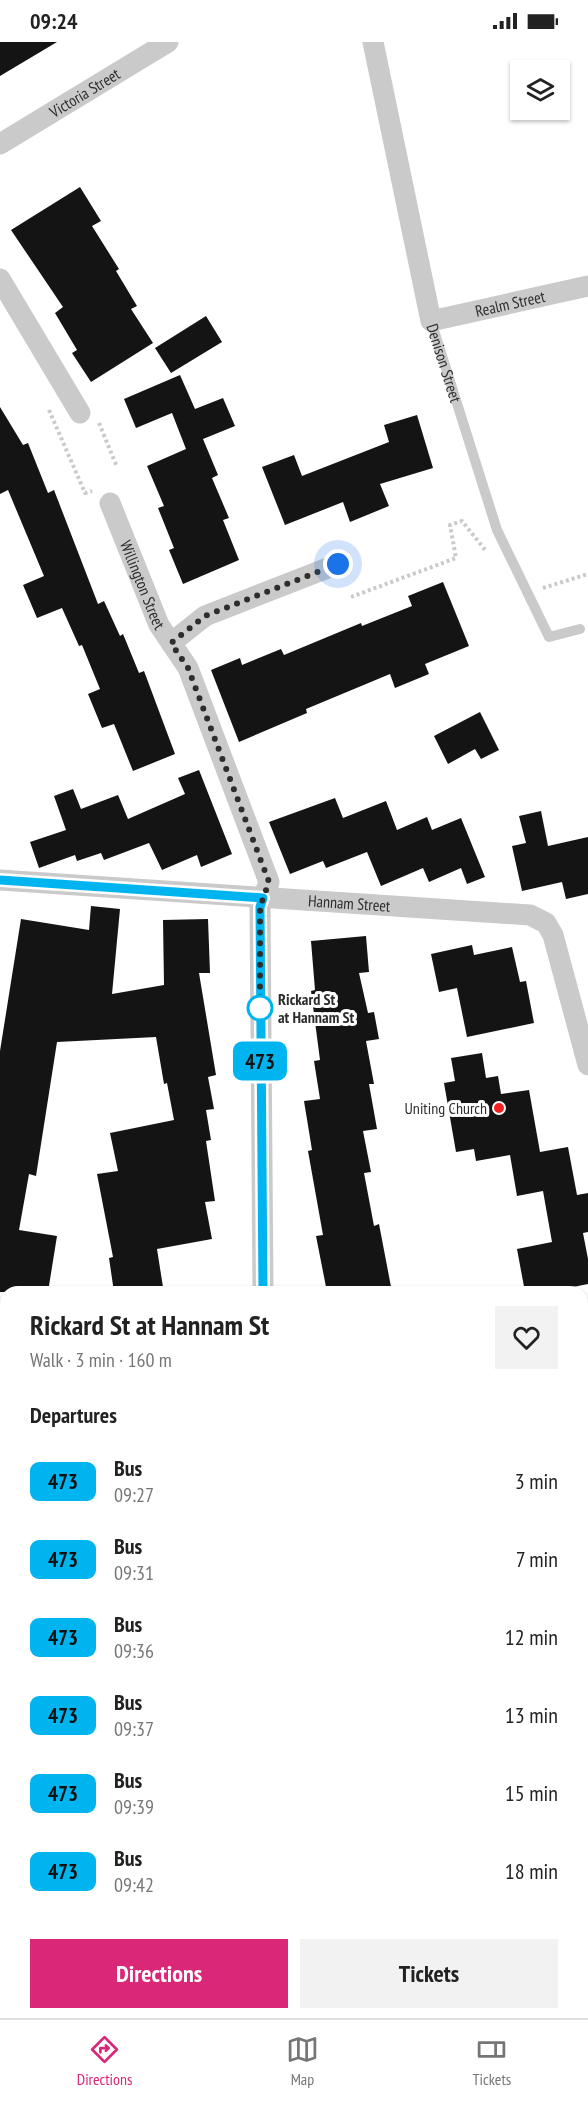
<!DOCTYPE html>
<meta charset="utf-8">
<style>
body{margin:0;font-family:"PT Sans Narrow",sans-serif;background:#f2f2f2;color:#222;height:100vh;display:flex;flex-direction:column;font-size:22px;white-space:nowrap}
*{box-sizing:border-box;margin:0}
p{font-size:20px;color:#767676}
.icon{flex:none;width:33px;height:33px;fill:none;stroke:currentColor;stroke-width:2;stroke-linecap:round;stroke-linejoin:round}
.map{position:relative;flex:1;overflow:hidden}
.side{position:absolute;left:0px;top:1244px;width:588px;height:734px;display:flex;flex-direction:column;background:#fff;border-radius:18px 18px 0 0;box-shadow:0 2px 4px #0004}
.side>*{flex:none}
.badge{padding:0 12px;border-radius:9px;font-size:21px;line-height:39px}
.buttons{position:absolute;left:510px;top:18px;display:grid;gap:12px}
.buttons a{display:grid;place-items:center;width:60px;height:60px;border-radius:0px;background:#fff;box-shadow:0 2px 4px #0004;font-size:30px}
.you{position:absolute;width:30px;height:30px;margin:-15px;border:4px solid #fff;border-radius:50%;background:#1a73e8;box-shadow:0 0 0 9px #1a73e833}
.map>.badge{position:absolute;translate:-50% -50%;box-shadow:0 0 0 3px #fff}
h2{padding:0 30px;font-size:22px;line-height:54px}
.round{display:grid;place-items:center;flex:none;width:63px;height:63px;border-radius:0px;background:#f2f2f2}
.summary{display:flex;align-items:center;justify-content:space-between;height:102px;padding:0 30px}
h1{font-size:28px;font-weight:700;line-height:45px}
.primary-button{display:flex;gap:12px;margin-top:auto;padding:12px 30px}
.primary-button a{flex:1;height:69px;border-radius:0px;background:#db2777;color:#fff;font-size:24px;font-weight:700;line-height:69px;text-align:center}
.primary-button a+a{background:#f2f2f2;color:#222}
ul{padding:0;list-style:none}
li{display:flex;align-items:center;gap:18px;height:78px;padding:0 30px}
li div{flex:1}
li b{display:block;font-size:22px}
li em{font-style:normal}
li .badge{min-width:66px;font-weight:700;text-align:center}
.status{display:flex;justify-content:space-between;align-items:center;height:42px;padding:0 30px;background:#fff;direction:ltr}
.status svg{height:16px;fill:currentColor}
.tab-bar{display:flex;justify-content:space-around;align-items:center;height:84px;border-top:2px solid #e0e0e0;background:#fff;font-size:16px;color:#767676}
.tab-bar a{display:grid;justify-items:center;gap:3px}
.tab-bar .on{color:#db2777}
.map>svg:first-child{display:block}
.green{fill:#e2ecd9}
.building{fill:#141414}
.lines{fill:none;stroke-linecap:round;stroke-linejoin:round}
.path{stroke:#cacaca;stroke-width:4;stroke-dasharray:3 3;stroke-linecap:butt}
.lane{stroke:#cacaca;stroke-width:10}
.street{stroke:#cacaca;stroke-width:21}
.rail{stroke:#828282;stroke-width:4.5;stroke-dasharray:6 4.5;stroke-linecap:butt}
.line-casing{stroke:#fff;stroke-width:14}
.line{stroke:#00b5ef;stroke-width:9}
.walk{stroke:#2d2d2d;stroke-width:6;stroke-dasharray:0 10.8}
.stop-dot{fill:#fff;stroke:#00b5ef;stroke-width:3}
.poi-dot{fill:#f41f20;stroke:#fff;stroke-width:2}
.labels{text-anchor:middle;stroke-width:6;stroke-linejoin:round;paint-order:stroke}
.street-label{font-size:16px;fill:#2d2d2d;stroke:#fff}
.stop-label{font-size:16px;font-weight:bold;fill:#2d2d2d;stroke:#fff;text-anchor:start}
.poi-label{font-size:16px;fill:#2d2d2d;stroke:#fff;text-anchor:end}
</style>
<div class="status"><b>09:24</b><svg viewBox="0 0 49 12"><path d="M0 12V9h3v3zM5 12V6h3v6zM10 12V3h3v9zM15 12V0h3v12zM26 1h20v11H26zM47 4h2v5h-2z"/></svg></div>
<div class="map">
<svg width="588" height="1976" viewBox="0 0 588 1976">
<rect width="100%" height="100%" fill="#fff"/>
<polygon class="green" points="0,1516 6,1523 6,1971 390,1971 395,1976 0,1976"/>
<g class="building">
<polygon points="0,0 57,0 0,34"/>
<polygon points="80,145 101,179 92,184 119,227 116,229 137,264 131,267 153,301 91,340 72,311 77,308 55,271 63,265 11,188"/>
<polygon points="206,274 222,300 171,331 155,306"/>
<polygon points="180,333 195,367 223,356 235,384 203,397 218,433 212,436 229,476 223,478 239,518 183,542 169,508 174,506 158,466 164,464 147,424 186,407 172,371 136,386 124,357"/>
<polygon points="0,365 23,403 28,401 48,451 54,448 98,562 104,559 120,594 123,592 139,631 144,629 175,712 133,729 114,682 102,686 88,652 100,647 82,603 79,604 62,566 37,576 23,543 44,534 8,448 0,452"/>
<polygon points="417,373 433,426 380,442 389,464 350,480 343,460 285,483 262,425 294,413 302,434 389,400 384,383"/>
<polygon points="443,540 469,604 425,622 429,632 395,646 390,632 306,667 307,671 239,700 211,628 240,616 242,623 281,607 284,613 361,581 362,584 412,564 408,554"/>
<polygon points="480,670 499,708 481,717 475,707 448,722 434,694"/>
<polygon points="199,728 232,812 201,825 197,813 162,828 149,801 104,818 101,811 77,819 75,813 39,826 30,800 66,788 54,754 73,747 81,767 118,753 128,777 185,752 178,736"/>
<polygon points="335,756 343,776 386,759 397,788 427,775 432,788 461,776 485,835 467,842 461,826 429,840 423,826 381,844 367,810 326,826 323,819 290,832 269,780"/>
<polygon points="541,769 548,804 588,795 588,852 566,857 562,840 522,849 512,804 526,801 519,774"/>
<polygon points="91,864 120,867 112,952 164,943 163,878 208,877 210,931 199,931 216,1033 208,1035 214,1067 206,1068 211,1098 206,1099 215,1159 205,1160 212,1197 157,1207 163,1245 137,1250 114,1250 109,1216 113,1215 97,1132 118,1129 110,1091 174,1078 167,1041 164,1042 156,995 57,1000 36,1134 29,1132 19,1188 57,1194 48,1250 0,1250 0,1009 21,877 89,888"/>
<polygon points="366,894 369,930 359,931 368,971 374,970 379,997 366,999 374,1042 369,1042 377,1087 363,1089 371,1130 364,1131 374,1184 379,1182 392,1250 327,1250 316,1194 323,1193 308,1109 312,1108 304,1059 320,1057 314,1019 320,1018 311,949 315,948 311,899"/>
<polygon points="472,903 474,913 512,905 520,940 526,939 534,981 467,995 457,946 439,950 431,912"/>
<polygon points="482,1011 486,1036 498,1034 501,1052 529,1048 540,1110 568,1105 577,1153 588,1151 588,1190 583,1191 588,1217 588,1242 548,1250 525,1250 517,1207 552,1200 543,1149 517,1154 510,1113 476,1119 474,1107 456,1110 444,1041 455,1039 451,1016"/>
</g>
<g class="lines">
<g class="path">
<polyline points="49,368 85,451 92,449"/>
<polyline points="99,381 117,425"/>
<polyline points="543,546 588,532"/>
<polyline points="351,555 456,516 450,483 462,479 486,509"/>
</g>
<path class="lane" id="s1" d="M431 279 497 488 549 595 580 587"/>
<g class="street">
<path id="s2" d="M373 0 431 279 588 244"/>
<path id="s3" d="M0 102 168 0"/>
<polyline points="0,237 80,371"/>
<path id="s4" d="M110 461 159 583 188 626 269 840 260 865 263 1250"/>
<polyline points="171,601 205,574 338,522"/>
<path id="s5" d="M0 838 530 873 546 881 553 893 588 1023"/>
<polyline points="582,1611 588,1610"/>
</g>
<g class="rail">
<polyline points="0,1392 6,1399"/>
<polyline points="0,1416 6,1423"/>
<polyline points="0,1435 6,1442"/>
<polyline points="0,1454 6,1461"/>
<polyline points="451,1971 456,1976"/>
<polyline points="470,1971 475,1976"/>
<polyline points="502,1971 506,1976"/>
<polyline points="519,1971 524,1976"/>
</g>
</g>
<g class="lines">
<defs>
<polyline id="line" points="0,838 263,856 260,865 263,1250"/>
</defs>
<use href="#line" class="line-casing"/>
<use href="#line" class="line"/>
<polyline class="walk" points="260,966 260,865 269,840 188,626 171,601 205,574 338,522"/>
</g>
<circle class="stop-dot" cx="260" cy="966" r="12"/>
<circle class="poi-dot" cx="499" cy="1066" r="6"/>
<g class="labels">
<g class="street-label">
<text dy="6" stroke="none"><textPath href="#s3" startOffset="99">Victoria Street</textPath></text>
<text dy="6" stroke="none"><textPath href="#s2" startOffset="366">Realm Street</textPath></text>
<text dy="6" stroke="none"><textPath href="#s1" startOffset="44">Denison Street</textPath></text>
<text dy="6" stroke="none"><textPath href="#s4" startOffset="88">Willington Street</textPath></text>
<text dy="6" stroke="none"><textPath href="#s5" startOffset="350">Hannam Street</textPath></text>
</g>
<g class="stop-label">
<text x="278" y="963">Rickard St<tspan x="278" dy="18">at Hannam St</tspan></text>
</g>
<g class="poi-label">
<text x="487" y="1072">Uniting Church</text>
</g>
</g>
</svg>
<div class="buttons">
<a><svg class="icon" aria-label="layers" viewBox="0 0 24 24"><path d="M12 4l9 5-9 5-9-5zM3 14l9 5 9-5"/></svg></a>
</div>
<div class="you" style="left:338px;top:522px"></div>
<b class="badge" style="left:260px;top:1019px;background:#00b5ef;color:#111">473</b>
<section class="side">
<div class="summary"><div><h1>Rickard St at Hannam St</h1><p>Walk · 3 min · 160 m</p></div><a class="round"><svg class="icon" aria-label="heart" viewBox="0 0 24 24"><path d="M12 20l-8-8c-3-5 5-10 8-4 3-6 11-1 8 4z"/></svg></a></div>
<h2>Departures</h2>
<ul>
<li><span class="badge" style="background:#00b5ef;color:#111">473</span><div><b>Bus</b><p>09:27</p></div><em>3 min</em></li>
<li><span class="badge" style="background:#00b5ef;color:#111">473</span><div><b>Bus</b><p>09:31</p></div><em>7 min</em></li>
<li><span class="badge" style="background:#00b5ef;color:#111">473</span><div><b>Bus</b><p>09:36</p></div><em>12 min</em></li>
<li><span class="badge" style="background:#00b5ef;color:#111">473</span><div><b>Bus</b><p>09:37</p></div><em>13 min</em></li>
<li><span class="badge" style="background:#00b5ef;color:#111">473</span><div><b>Bus</b><p>09:39</p></div><em>15 min</em></li>
<li><span class="badge" style="background:#00b5ef;color:#111">473</span><div><b>Bus</b><p>09:42</p></div><em>18 min</em></li>
</ul>
<div class="primary-button"><a>Directions</a><a>Tickets</a></div>
</section>
</div>
<nav class="tab-bar">
<a class="on"><svg class="icon" aria-label="directions" viewBox="0 0 24 24"><path d="M12 3l9 9-9 9-9-9zM9 14v-3h6M13 9l2 2-2 2"/></svg>Directions</a>
<a><svg class="icon" aria-label="map" viewBox="0 0 24 24"><path d="M3 6l6-2 6 2 6-2v14l-6 2-6-2-6 2zM9 4v14M15 6v14"/></svg>Map</a>
<a><svg class="icon" aria-label="tickets" viewBox="0 0 24 24"><path d="M3 7h18v10H3zM15 7v10"/></svg>Tickets</a>
</nav>
